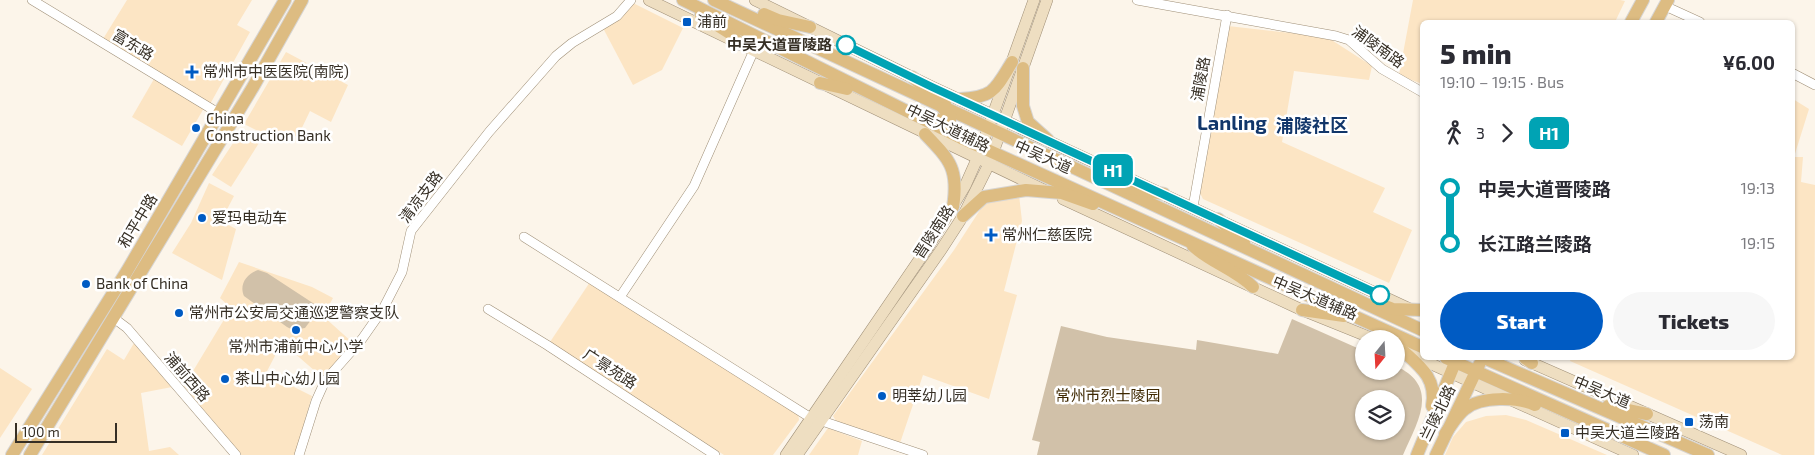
<!DOCTYPE html>
<meta charset="utf-8">
<style>
body{margin:0;font-family:"Exo 2","Noto Sans SC",sans-serif;background:#f7f7f7;color:#2b2b33;height:100vh;display:flex;flex-direction:column;font-size:19px;white-space:nowrap}
*{box-sizing:border-box;margin:0}
p{font-size:16px;color:#7c7c81}
.icon{flex:none;width:28px;height:28px;fill:none;stroke:currentColor;stroke-width:2;stroke-linecap:round;stroke-linejoin:round}
.map{position:relative;flex:1;overflow:hidden}
.sheet{position:absolute;left:1420px;top:20px;width:375px;height:340px;display:flex;flex-direction:column;background:#fff;border-radius:8px;box-shadow:0 1px 4px #0004}
.sheet>*{flex:none}
.badge{padding:0 10px;border-radius:8px;font-size:18px;line-height:32px}
.needle{width:32px;rotate:198deg}
.fabs{position:absolute;left:1355px;top:330px;display:grid;gap:10px}
.fabs a{display:grid;place-items:center;width:50px;height:50px;border-radius:50%;background:#fff;box-shadow:0 1px 4px #0004;font-size:25px}
.scale{position:absolute;left:15px;bottom:12px;width:102px;box-sizing:border-box;padding-left:5px;border:2px solid #362f25;border-top:0;font-size:14px;line-height:18px;white-space:nowrap;color:#362f25;-webkit-text-stroke:4px #fff;paint-order:stroke}
.map>.badge{position:absolute;translate:-50% -50%;box-shadow:0 0 0 2px #fff}
.legs{display:flex;align-items:center;gap:8px;height:55px;padding:0 20px;font-size:16px}
.legs p{margin-inline-start:auto}
.headline{display:flex;align-items:center;justify-content:space-between;height:85px;padding:0 20px}
h1{font-size:28px;font-weight:800;line-height:38px}
.primary-button{display:flex;gap:10px;margin-top:auto;padding:10px 20px}
.primary-button a{flex:1;height:58px;border-radius:30px;background:#005bc3;color:#fff;font-size:20px;font-weight:800;line-height:58px;text-align:center}
.primary-button a+a{background:#f7f7f7;color:#2b2b33}
ul{padding:0 20px;list-style:none}
li{display:flex;align-items:center;gap:18px;height:55px;font-size:19px}
li i{display:grid;place-items:center;width:8px;height:100%;margin:0 6px;background:currentColor}
li i::after{content:'';width:12px;height:12px;margin:-6px;border:4px solid;border-radius:50%;background:#fff}
li p{margin-inline-start:auto}
li:first-child i{background:linear-gradient(#0000 50%,currentColor 0)}
li:last-child i{background:linear-gradient(currentColor 50%,#0000 0)}
.map>svg:first-child{display:block}
.built{fill:#fce5c4}
.green{fill:#d1c1a9;fill-rule:evenodd}
.lines{fill:none;stroke-linecap:round;stroke-linejoin:round}
.street-casing{stroke:#9f8f77;stroke-width:10}
.secondary-casing{stroke:#9f8f77;stroke-width:12}
.primary-casing{stroke:#d7d5d3;stroke-width:14}
.street{stroke:#fff;stroke-width:9}
.secondary{stroke:#eedec1;stroke-width:11}
.primary{stroke:#ddbc82;stroke-width:12}
.line-1-casing{stroke:#fff;stroke-width:11}
.line-1{stroke:#00a3b4;stroke-width:8}
.poi-dot{fill:#005bc3;stroke:#fff;stroke-width:2}
.stop-1-dot{fill:#fff;stroke:#00a3b4;stroke-width:2.5}
.labels{text-anchor:middle;stroke-width:5;stroke-linejoin:round;paint-order:stroke}
.poi-label{font-size:15px;fill:#362f25;stroke:#fff;text-anchor:start}
.street-label{font-size:15px;fill:#362f25;stroke:#fff}
.stop-label{font-size:15px;font-weight:bold;fill:#362f25;stroke:#fff;text-anchor:end}
.park-label{font-size:15px;fill:#3e2800;stroke:#fff}
.quarter-label{font-size:18px;font-weight:bold;fill:#11366a;stroke:#fff}
.district-label{font-size:20px;font-weight:bold;fill:#11366a;stroke:#fff}
</style>
<div class="map">
<svg width="1815" height="455" viewBox="0 0 1815 455">
<rect width="100%" height="100%" fill="#fcf5ea"/>
<g class="built">
<polygon points="127,0 252,0 237,25 250,32 209,106 103,39"/>
<polygon points="1413,0 1620,0 1625,1 1615,22 1422,22 1422,84 1399,75"/>
<polygon points="633,3 683,28 662,70 633,85 603,28"/>
<polygon points="1228,26 1327,37 1372,66 1369,80 1294,71 1282,142 1385,188 1373,212 1412,230 1389,283 1203,199 1200,193"/>
<polygon points="286,52 348,85 331,122 310,111 298,136 270,137 244,124"/>
<polygon points="154,79 204,108 182,146 132,117"/>
<polygon points="1793,99 1809,109 1794,157 1803,157 1801,182 1815,185 1814,455 1782,455 1570,361 1571,358 1792,358"/>
<polygon points="241,131 259,143 231,187 212,175"/>
<polygon points="209,183 234,196 221,221 236,229 222,280 172,253 191,223"/>
<polygon points="991,193 1019,195 1022,221 1004,291 1017,295 989,399 923,375 900,443 836,421 833,416 954,250"/>
<polygon points="239,262 312,287 333,298 323,316 353,343 323,378 285,345 277,352 266,373 312,396 295,455 241,455 184,386 231,308 220,298"/>
<polygon points="590,282 798,413 799,420 773,455 724,455 550,342"/>
<polygon points="134,343 172,387 141,393 149,451 170,447 179,455 42,455 107,349 124,360"/>
<polygon points="0,368 32,389 0,438"/>
<polygon points="1506,415 1526,420 1607,455 1445,455 1453,437 1466,422 1486,416"/>
<polygon points="828,428 862,441 858,455 809,455"/>
</g>
<g class="green">
<path d="M258 270 267 273 322 309 318 314 311 309V320L305 328 293 330 287 327 244 296C239 285 246 274 258 270Z"/>
<path d="M1292 319 1364 351V371H1396V366C1441 387 1417 422 1403 455H1037L1040 442 1032 440 1061 326 1107 337 1196 350 1197 340 1278 354ZM1364 399H1396V431H1364Z"/>
</g>
<g class="lines">
<defs>
<g id="street">
<polyline points="32,0 220,114"/>
<polyline points="1137,0 1336,36 1349,40 1382,69 1422,92"/>
<polyline points="1665,6 1700,22"/>
<polyline points="1792,73 1815,85"/>
<polyline points="1193,207 1227,15"/>
<polyline points="524,237 811,418"/>
<polyline points="620,297 694,186 754,50"/>
<polyline points="488,309 547,345 715,455"/>
<polyline points="115,319 127,328 236,455"/>
<polyline points="822,421 923,455"/>
<polyline points="299,455 316,401 325,381 362,339 383,309 402,272 411,231 489,132 556,56 572,43 617,16 631,0"/>
</g>
<g id="secondary">
<polyline points="649,0 1044,190"/>
<polyline points="755,0 932,87 1410,309"/>
<polyline points="1063,199 1302,310 1374,339"/>
<polyline points="1396,348 1633,455"/>
<polyline points="1525,360 1741,455"/>
<polyline points="786,455 930,244 965,186 977,159 1034,0"/>
<polyline points="797,455 941,250 963,216 989,164 1047,0"/>
</g>
<g id="primary">
<polyline points="683,0 961,138 1422,347"/>
<polyline points="714,0 1422,330"/>
<polyline points="764,14 778,20 810,27"/>
<polyline points="701,15 731,34 740,44"/>
<polyline points="1631,22 1643,0"/>
<polyline points="1656,22 1668,0"/>
<polyline points="1023,68 1023,106 1028,122 1048,140"/>
<polyline points="912,77 945,103"/>
<polyline points="820,83 847,89"/>
<path d="M960 99C994 97 995 90 1012 62"/>
<polyline points="927,114 938,120 949,121 951,117 943,108"/>
<path d="M925 134C950 160 959 169 953 207"/>
<polyline points="1125,187 1164,194"/>
<polyline points="963,216 984,197 1026,190 1062,193 1093,204"/>
<polyline points="1218,219 1244,242"/>
<path d="M1193 246C1211 263 1235 269 1253 287"/>
<polyline points="1383,305 1393,309 1422,310"/>
<polyline points="1302,310 1344,316"/>
<path d="M1403 351C1421 367 1437 379 1432 406"/>
<polyline points="1446,358 1664,455"/>
<polyline points="1484,358 1708,455"/>
<polyline points="1525,358 1532,363"/>
<polyline points="1608,406 1647,414"/>
<path d="M1445 434C1451 426 1457 415 1465 409 1481 396 1517 397 1535 405"/>
<polyline points="12,455 127,271 285,0"/>
<polyline points="30,455 253,87 302,0"/>
<polyline points="1417,455 1457,358"/>
<polyline points="1436,455 1479,365"/>
</g>
</defs>
<use href="#street" class="street-casing"/>
<use href="#secondary" class="secondary-casing"/>
<use href="#primary" class="primary-casing"/>
<use href="#street" class="street"/>
<use href="#secondary" class="secondary"/>
<use href="#primary" class="primary"/>
</g>
<g class="lines">
<defs>
<polyline id="line-1" points="846,45 932,87 1380,295"/>
</defs>
<use href="#line-1" class="line-1-casing"/>
<use href="#line-1" class="line-1"/>
</g>
<g class="poi-dot">
<rect x="682" y="17" width="10" height="10" rx="2.5"/>
<path d="M189.5 64.5h5v5h5v5h-5v5h-5v-5h-5v-5h5z"/>
<circle cx="196" cy="128" r="5"/>
<circle cx="202" cy="218" r="5"/>
<path d="M988.5 227.5h5v5h5v5h-5v5h-5v-5h-5v-5h5z"/>
<circle cx="86" cy="284" r="5"/>
<circle cx="179" cy="313" r="5"/>
<circle cx="296" cy="330" r="5"/>
<circle cx="225" cy="379" r="5"/>
<circle cx="882" cy="396" r="5"/>
<rect x="1684" y="417" width="10" height="10" rx="2.5"/>
<rect x="1560" y="428" width="10" height="10" rx="2.5"/>
</g>
<g class="stop-1-dot">
<circle cx="846" cy="45" r="9"/>
<circle cx="1380" cy="295" r="9"/>
</g>
<g class="labels">
<g class="poi-label">
<text x="697" y="27">浦前</text>
<text x="203" y="77">常州市中医医院(南院)</text>
<text x="206" y="124">China<tspan x="206" dy="17">Construction Bank</tspan></text>
<text x="212" y="223">爱玛电动车</text>
<text x="1002" y="240">常州仁慈医院</text>
<text x="96" y="289">Bank of China</text>
<text x="189" y="318">常州市公安局交通巡逻警察支队</text>
<text x="296" y="352" text-anchor="middle">常州市浦前中心小学</text>
<text x="235" y="384">茶山中心幼儿园</text>
<text x="892" y="401">明莘幼儿园</text>
<text x="1699" y="427">荡南</text>
<text x="1575" y="438">中吴大道兰陵路</text>
</g>
<g class="street-label">
<text transform="translate(133 45) rotate(31)" y="5">富东路</text>
<text transform="translate(1378 47) rotate(36)" y="5">浦陵南路</text>
<text transform="translate(1201 79) rotate(-80)" y="5">浦陵路</text>
<text transform="translate(948 128) rotate(26)" y="5">中吴大道辅路</text>
<text transform="translate(1043 157) rotate(24)" y="5">中吴大道</text>
<text transform="translate(421 197) rotate(-53)" y="5">清凉支路</text>
<text transform="translate(138 221) rotate(-59)" y="5">和平中路</text>
<text transform="translate(934 232) rotate(-57)" y="5">晋陵南路</text>
<text transform="translate(1315 298) rotate(23)" y="5">中吴大道辅路</text>
<text transform="translate(610 369) rotate(33)" y="5">广景苑路</text>
<text transform="translate(187 377) rotate(49)" y="5">浦前西路</text>
<text transform="translate(1602 392) rotate(23)" y="5">中吴大道</text>
<text transform="translate(1438 413) rotate(-64)" y="5">兰陵北路</text>
</g>
<g class="stop-label">
<text x="832" y="50">中吴大道晋陵路</text>
</g>
<g class="park-label">
<text x="1108" y="401">常州市烈士陵园</text>
</g>
<g class="quarter-label">
<text x="1312" y="132">浦陵社区</text>
</g>
<g class="district-label">
<text x="1232" y="130">Lanling</text>
</g>
</g>
</svg>
<div class="fabs">
<a><svg class="needle" viewBox="-14 -14 28 28"><path d="M0-13l5 13h-10z" fill="#e53935"/><path d="M0 13l5-13h-10z" fill="#7c7c81"/></svg></a>
<a><svg class="icon" aria-label="layers" viewBox="0 0 24 24"><path d="M12 4l9 5-9 5-9-5zM3 14l9 5 9-5"/></svg></a>
</div>
<div class="scale">100 m</div>
<b class="badge" style="left:1113px;top:170px;background:#00a3b4;color:#fff">H1</b>
<section class="sheet">
<div class="headline"><div><h1>5 min</h1><p>19:10 – 19:15 · Bus</p></div><b>¥6.00</b></div>
<div class="legs"><svg class="icon" aria-label="walk" viewBox="0 0 24 24"><circle cx="13" cy="4" r="2"/><path d="M13 8l-2 6 4 7M11 14l-3 7M7 12l3-4h3l4 4"/></svg>3<svg class="icon" aria-label="forward" viewBox="0 0 24 24"><path d="M9 5l7 7-7 7"/></svg><b class="badge" style="background:#00a3b4;color:#fff">H1</b></div>
<ul>
<li><i style="color:#00a3b4"></i><b>中吴大道晋陵路</b><p>19:13</p></li>
<li><i style="color:#00a3b4"></i><b>长江路兰陵路</b><p>19:15</p></li>
</ul>
<div class="primary-button"><a>Start</a><a>Tickets</a></div>
</section>
</div>
